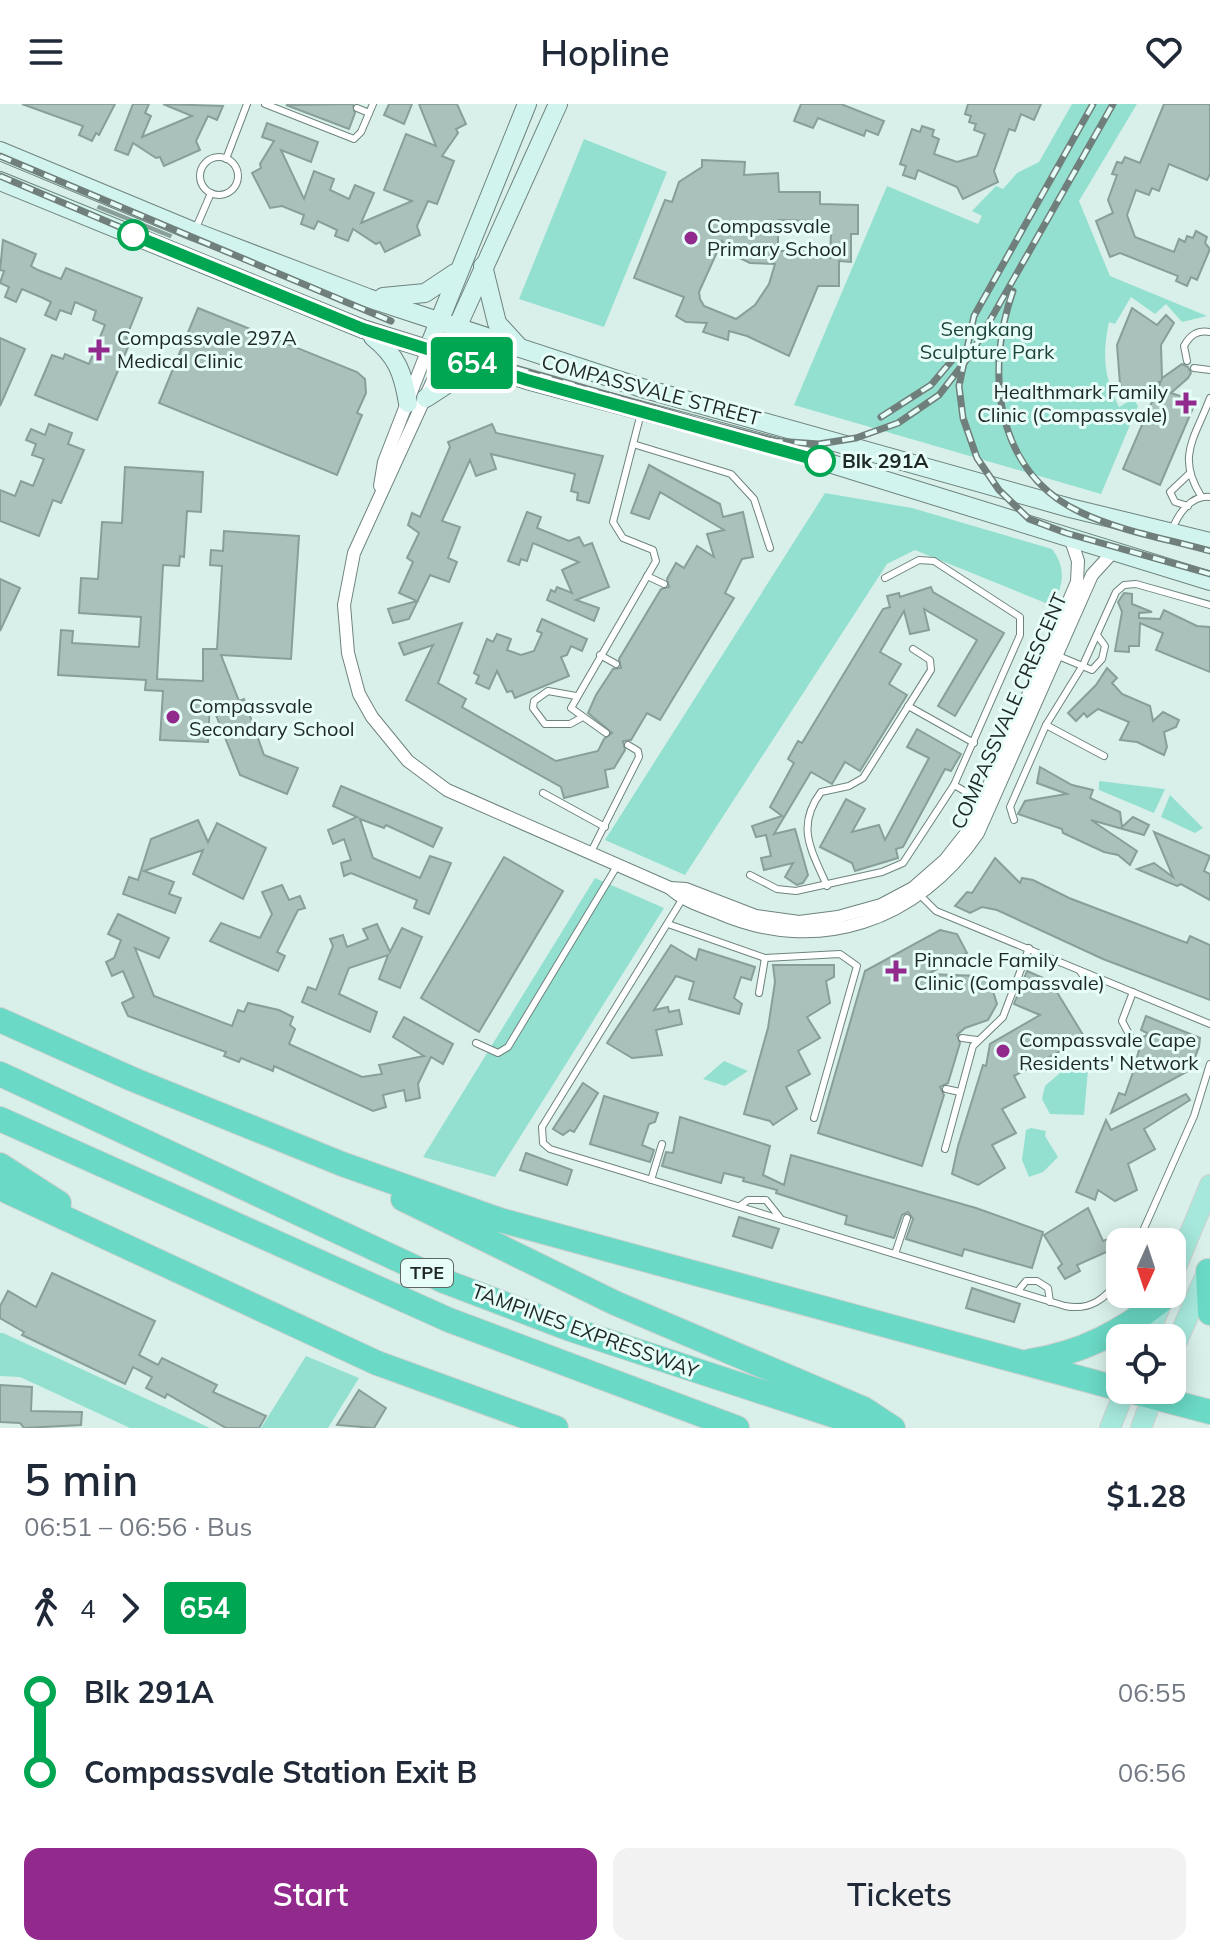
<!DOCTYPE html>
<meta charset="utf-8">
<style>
body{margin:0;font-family:Mulish,sans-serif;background:#f2f2f3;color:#1f2937;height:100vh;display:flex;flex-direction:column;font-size:30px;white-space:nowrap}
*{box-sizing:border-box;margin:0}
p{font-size:26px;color:#747a83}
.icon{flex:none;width:44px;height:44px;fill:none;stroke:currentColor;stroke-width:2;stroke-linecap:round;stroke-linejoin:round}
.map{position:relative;height:1324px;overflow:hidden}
.drawer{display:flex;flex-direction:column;background:#fff;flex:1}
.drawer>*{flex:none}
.badge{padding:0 16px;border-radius:6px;font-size:28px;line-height:52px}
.needle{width:52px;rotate:183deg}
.buttons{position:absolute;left:1106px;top:1124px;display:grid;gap:16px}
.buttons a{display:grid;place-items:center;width:80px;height:80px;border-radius:16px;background:#fff;box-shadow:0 4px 20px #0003;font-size:40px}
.map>.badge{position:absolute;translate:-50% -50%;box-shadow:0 0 0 4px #fff}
.legs{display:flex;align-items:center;gap:12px;height:88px;padding:0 24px;font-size:26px}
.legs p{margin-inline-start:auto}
.head{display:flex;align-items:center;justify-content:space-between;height:136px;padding:0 24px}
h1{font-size:44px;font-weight:600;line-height:60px}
.primary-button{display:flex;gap:16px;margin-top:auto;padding:16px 24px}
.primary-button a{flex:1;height:92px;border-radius:16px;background:#922a8e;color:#fff;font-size:32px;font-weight:600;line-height:92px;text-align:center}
.primary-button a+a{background:#f2f2f3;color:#1f2937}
ul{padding:0 24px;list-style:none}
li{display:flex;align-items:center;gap:28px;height:80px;font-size:30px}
li i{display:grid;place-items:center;width:12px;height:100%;margin:0 10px;background:currentColor}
li i::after{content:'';width:20px;height:20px;margin:-10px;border:6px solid;border-radius:50%;background:#fff}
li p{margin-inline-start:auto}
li:first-child i{background:linear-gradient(#0000 50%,currentColor 0)}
li:last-child i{background:linear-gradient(currentColor 50%,#0000 0)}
header{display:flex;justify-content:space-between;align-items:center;height:104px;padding:0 24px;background:#fff;font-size:36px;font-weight:600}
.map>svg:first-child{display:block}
.green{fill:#94e0d0}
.building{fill:#aac0bb;stroke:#889e99;stroke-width:2;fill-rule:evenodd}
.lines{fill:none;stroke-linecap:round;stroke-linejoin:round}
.lane-casing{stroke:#6e837e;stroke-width:8}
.street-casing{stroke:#6e837e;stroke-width:14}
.secondary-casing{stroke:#6e837e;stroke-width:20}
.primary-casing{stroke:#ced0cf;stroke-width:22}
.highway-casing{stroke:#ced0cf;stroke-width:26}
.lane{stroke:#fff;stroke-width:6}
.street{stroke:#fff;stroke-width:12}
.secondary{stroke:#d2f4ee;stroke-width:18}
.primary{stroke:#a6e8dc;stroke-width:20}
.highway{stroke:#6ad9c5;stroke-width:24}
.rail-casing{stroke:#707f7b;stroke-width:7}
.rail{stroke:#e6fdf8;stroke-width:4;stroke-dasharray:12;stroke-linecap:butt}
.line-1-casing{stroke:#fff;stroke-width:18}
.line-1{stroke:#00a651;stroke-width:12}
.stop-1-dot{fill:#fff;stroke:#00a651;stroke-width:4}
.poi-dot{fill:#922a8e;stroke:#e6fdf8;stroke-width:3}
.labels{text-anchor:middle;stroke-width:6;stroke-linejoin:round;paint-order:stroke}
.shield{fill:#e6fdf8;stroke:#5b6865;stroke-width:2}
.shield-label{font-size:18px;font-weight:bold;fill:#1f2826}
.poi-label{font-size:20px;fill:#1f2826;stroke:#e6fdf8;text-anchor:start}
.park-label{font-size:20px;fill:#1e433c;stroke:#e6fdf8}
.street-label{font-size:20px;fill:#1f2826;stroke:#e6fdf8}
.stop-label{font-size:20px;font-weight:bold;fill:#1f2826;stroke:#e6fdf8;text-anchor:start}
</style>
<header><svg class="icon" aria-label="menu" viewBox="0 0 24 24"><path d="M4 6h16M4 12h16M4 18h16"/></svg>Hopline<svg class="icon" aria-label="heart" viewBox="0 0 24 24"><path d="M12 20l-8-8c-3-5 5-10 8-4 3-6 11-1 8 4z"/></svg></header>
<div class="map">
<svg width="1210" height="1324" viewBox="0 0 1210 1324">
<rect width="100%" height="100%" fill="#d9f0ea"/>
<g class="green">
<path d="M1072 0H1137L1079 97 1110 172 1207 212 1182 218 1166 200 1155 210 1131 193 1115 220 1109 218C1102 250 1104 274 1119 303L1133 295 1138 302 1101 390 794 301 887 82 978 120 982 112 972 107 996 82 1003 85 1017 69 1039 58Z"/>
<polygon points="584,35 667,68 604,223 519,195"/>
<path d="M825 389 912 404 1052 445C1067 465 1063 480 1053 502L915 446 887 460 685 771 605 736Z"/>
<polygon points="1099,677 1165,685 1154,709 1099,686"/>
<polygon points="1170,691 1203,724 1195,729 1161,713"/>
<polygon points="595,774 664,804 495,1073 423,1053"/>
<polygon points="1089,955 1084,1011 1050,1010 1042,995 1045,982 1075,956"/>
<polygon points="724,957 748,967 725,982 703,975"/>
<polygon points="1031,1024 1046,1027 1045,1032 1058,1053 1043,1068 1029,1073 1022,1056 1026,1026"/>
<polygon points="0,1229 3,1229 210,1324 130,1324 20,1273 0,1272"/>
<polygon points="306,1252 359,1274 328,1324 261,1324"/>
</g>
<g class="building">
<polygon points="22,0 115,0 99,31 96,29 92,37 79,31 83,22"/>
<polygon points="133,0 149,0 145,9 151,12 142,33 192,12 163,0 223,2 217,16 208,12 196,37 200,46 164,62 160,53 156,54 133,39 128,51 115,46"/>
<polygon points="353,0 355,9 349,25 286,1"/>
<polygon points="389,0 412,0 404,20 384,11"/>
<polygon points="419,0 457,0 466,20 456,25 458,29 442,52 454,57 437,100 428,97 417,122 420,131 385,148 380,138 376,140 353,125 348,137 335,132 337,126 318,117 314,125 301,120 304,111 282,102 270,104 252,69 261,64 260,60 274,37 262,33 267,19 318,38 311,58 281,46 304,95 314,67 334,75 330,86 349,95 355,81 374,89 361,119 412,97 384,86 406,30 436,42"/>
<polygon points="801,0 841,0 884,17 878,31 866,26 864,32 818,14 813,24 794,17"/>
<polygon points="968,0 1041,0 1034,16 1021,10 1015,27 1009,25 994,67 998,78 963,95 957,83 918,66 915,75 903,71 906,62 900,60 912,25 920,28 922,22 934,26 932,32 939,35 934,50 957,58 977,52 985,30 974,26 976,20 969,18 971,12 965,10"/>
<polygon points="1164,0 1210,0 1210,70 1207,76 1169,60 1159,87 1152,84 1149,91 1136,86 1127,111 1135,133 1174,148 1179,135 1185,138 1187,132 1193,134 1196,127 1207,133 1205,139 1210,145 1197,176 1191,173 1187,182 1176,177 1178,172 1120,149 1110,153 1096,117 1113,109 1108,96 1117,71 1112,70 1117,58 1122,59 1125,53 1140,59"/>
<path d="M702 56 745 58 744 71 778 69 779 88H820V100L858 101V130H851V158L839 157V182H818L789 252 747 232 729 227 728 236 703 228 707 219 686 218 676 212 684 193 634 174 665 96 672 98 679 78 702 63ZM778 116 811 117 812 128 831 129 830 154H805V147H778ZM722 137 733 151 750 159 775 160 769 180 755 201 736 215 704 202 700 195 699 188Z"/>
<polygon points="99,102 171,131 170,133 98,104"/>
<polygon points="3,136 36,150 31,162 38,166 61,175 66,164 142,194 126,234 131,236 97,316 35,291 52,251 63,255 65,250 89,260 105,221 93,216 96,207 75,198 71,210 60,206 56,216 45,211 51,198 43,194 22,185 16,198 5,193 9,183 0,179 4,167 0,166"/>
<polygon points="198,204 357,268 365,275 366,289 357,309 362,311 337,371 159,299"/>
<polygon points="1132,204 1157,221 1166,211 1174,219 1161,241 1162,274 1182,260 1188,263 1191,269 1188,274 1171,289 1196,297 1160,381 1123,365 1161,277 1127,295 1120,280 1117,241"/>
<polygon points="0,234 25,245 0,302"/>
<polygon points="49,320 72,329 68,340 84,346 61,399 53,396 39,432 0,417 0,386 15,392 21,377 33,382 44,355 32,351 36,340 26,336 31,325 45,331"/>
<polygon points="492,320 496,329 603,352 589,399 577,396 578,389 571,387 575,370 491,350 496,365 476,372 470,356 442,417 460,423 448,454 457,458 449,478 430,471 409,515 393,519 388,505 417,497 399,489 413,458 407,454 419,429 408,421 412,409 420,413 450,343 448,338"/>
<polygon points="649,361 720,400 723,413 743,408 753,453 742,455 725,489 734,494 660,616 647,609 631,636 623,637 625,646 614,664 605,666 608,683 564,694 561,683 406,596 433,541 404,551 399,539 462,519 438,579 466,595 462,603 556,657 598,647 604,635 612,629 588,609 596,591 613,565 621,564 619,555 661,485 669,483 667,475 676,459 684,464 697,442 714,453 707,430 724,426 660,388 649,415 631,409"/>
<polygon points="125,363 203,368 201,408 187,407 184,453 180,452 179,462 163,461 157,575 203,577 203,545 217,545 222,462 210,461 211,446 223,447 224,427 299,432 291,555 221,551 239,597 244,595 264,651 298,664 287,690 240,671 210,596 208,638 160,636 163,587 145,586 146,576 58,571 61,526 73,527 72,539 139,543 141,513 79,509 81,474 98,475 102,418 122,419"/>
<polygon points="527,408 541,413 537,424 569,437 579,433 584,442 592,439 609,483 576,496 599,504 594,517 547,496 551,486 555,488 557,483 572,489 562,466 579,458 533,439 527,457 521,455 519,461 508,457"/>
<polygon points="0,475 20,484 0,527"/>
<polygon points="931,483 933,488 1004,529 955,612 938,602 977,536 924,505 929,526 910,530 904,507 880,548 901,560 889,580 907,591 860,667 845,658 832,680 811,668 774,730 795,725 808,771 803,779 797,781 785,773 793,759 764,766 761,754 771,752 766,731 756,733 752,722 782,712 770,703 794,659 788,655 798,637 802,639 883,505 890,503 887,492 899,489 900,493"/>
<polygon points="1124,489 1132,490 1132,500 1152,508 1139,509 1139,514 1160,515 1164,506 1197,522 1210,523 1210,568 1156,546 1163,529 1140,519 1139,542 1129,542 1129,548 1115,547 1122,508 1118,498"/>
<polygon points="542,515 587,535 582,547 571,542 567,551 561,553 569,572 515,594 512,587 507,588 497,567 489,585 476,579 479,572 474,569 487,535 493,538 497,530 511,535 507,546 521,551 534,547 542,529 537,527"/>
<polygon points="1107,564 1117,574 1112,579 1122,590 1150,602 1153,617 1163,608 1179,616 1176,623 1164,628 1167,643 1164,651 1137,638 1120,636 1129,618 1098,605 1087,613 1084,609 1076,617 1068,609 1096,581"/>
<polygon points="917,625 961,650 951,667 945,665 903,743 896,745 898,754 855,767 852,759 820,743 846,695 865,705 852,728 879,721 885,736 929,654 907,643"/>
<polygon points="1040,663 1072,681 1093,686 1090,694 1120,708 1122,723 1133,713 1149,721 1144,731 1091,716 1137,747 1130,761 1118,751 1104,748 1063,729 1062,725 1018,710 1025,697 1067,690 1037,679"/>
<polygon points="341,682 442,724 433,743 386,721 384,724 360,715 373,754 420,774 430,752 451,759 429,810 414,804 417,796 351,769 344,772 341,759 351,756 344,735 333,740 328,726 357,713 333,702"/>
<polygon points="198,716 208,738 217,719 266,744 243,795 193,770 203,746 144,767 174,778 169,790 181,794 175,809 123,790 129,773 138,776 151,735"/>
<polygon points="1154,728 1210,752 1204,767 1210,770 1210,796 1181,780 1177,782 1137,765 1154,759 1173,773"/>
<polygon points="504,753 563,787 479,928 421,894"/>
<polygon points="995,754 1020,779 1022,774 1033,776 1069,794 1187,839 1190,832 1210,841 1210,896 1103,855 997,806 982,803 970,809 955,802 967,788 972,789"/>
<polygon points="282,781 289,796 300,792 305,804 298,806 277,848 285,852 278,867 210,837 221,819 260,834 272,810 262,788"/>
<polygon points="118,810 169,834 159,854 135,844 154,892 232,922 238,906 244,908 248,899 279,906 293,913 290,921 295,925 289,940 362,973 382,970 379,961 424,952 393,933 404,913 453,940 443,960 431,953 418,980 420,994 406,997 404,986 383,991 386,1003 373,1007 274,962 273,967 241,954 239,958 224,952 226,948 128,912 122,899 134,893 123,867 112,872 106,858 114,854 121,836 108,830"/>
<polygon points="377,820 390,848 402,824 422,833 400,884 379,875 388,851 349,864 339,890 377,908 370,928 302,898 308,883 316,886 333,842 330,835 343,831 347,843 368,835 363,825"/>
<polygon points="940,826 957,830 967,849 928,870 978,872 991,881 997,900 988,916 965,924 957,931 960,939 948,979 940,983 944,991 922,1062 818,1029 865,867"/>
<polygon points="671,841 696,856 699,845 755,863 751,876 741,873 734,894 742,900 739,910 689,895 694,878 676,872 654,906 668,903 669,908 679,906 682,920 656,926 662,951 632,954 607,939"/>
<polygon points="773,861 834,861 834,873 826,877 830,899 807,913 820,934 798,947 810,970 786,983 797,1005 773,1021 770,1017 744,1010 768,924 775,878"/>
<polygon points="1027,867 1057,880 1055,885 1085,934 1014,972 1025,993 1002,1005 1016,1029 992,1041 1005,1064 978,1081 952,1070 958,1042 983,961 986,962 990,940 1040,911 1014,900"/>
<polygon points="1146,912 1200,934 1199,943 1190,966 1111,1009 1119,989 1125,991 1132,971 1139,946 1133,938 1149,930 1141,926"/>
<polygon points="583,979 598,989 574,1028 570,1026 563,1031 553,1025"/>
<polygon points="1186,990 1190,996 1144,1025 1155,1045 1128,1060 1137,1086 1115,1097 1098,1086 1095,1096 1076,1088 1106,1016 1111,1026"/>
<polygon points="604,992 658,1009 655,1018 649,1020 642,1041 654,1046 650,1058 590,1040"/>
<polygon points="680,1013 770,1042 763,1071 784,1081 791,1051 976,1104 1043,1128 1032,1164 964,1145 962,1152 906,1135 913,1115 908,1108 902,1111 894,1134 845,1120 847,1112 776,1089 777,1086 743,1077 744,1074 724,1069 721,1079 662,1062 666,1048 673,1049"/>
<polygon points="526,1049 572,1066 567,1081 520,1066"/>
<polygon points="1088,1104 1103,1137 1108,1135 1113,1145 1077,1161 1080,1167 1065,1175 1058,1164 1062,1160 1044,1131"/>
<polygon points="739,1113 779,1125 772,1144 733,1132"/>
<polygon points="52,1169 155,1217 139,1251 158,1261 162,1254 217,1281 213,1288 266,1312 259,1324 226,1324 167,1290 165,1294 146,1284 152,1273 133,1263 125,1280 22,1231 24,1228 0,1214 0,1202 8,1187 36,1203"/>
<polygon points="972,1184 1020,1200 1014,1218 966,1204"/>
<polygon points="0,1281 32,1283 31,1307 82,1308 81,1321 24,1324 20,1319 0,1318"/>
<polygon points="359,1286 386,1304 374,1324 337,1321"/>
</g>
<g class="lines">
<defs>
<g id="lane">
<polyline points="265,0 354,35 361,28 373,0"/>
<polyline points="357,4 369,9"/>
<circle cx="219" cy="72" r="19"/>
<polyline points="226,55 247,0"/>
<polyline points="195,126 211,89"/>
<path d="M1187 257 1184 242C1190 231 1197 226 1210 228"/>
<polyline points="1194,264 1210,266"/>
<polyline points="633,340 731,370 754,395 770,444"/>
<path d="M1201 392C1176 352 1195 334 1210 294"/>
<polyline points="1188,402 1175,398 1170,388 1189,370"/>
<path d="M1172 426C1178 410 1191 391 1210 393"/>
<polyline points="647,472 664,480"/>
<polyline points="600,551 616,560"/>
<polyline points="1056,551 1092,566 1102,555 1105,542 1097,531"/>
<polyline points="576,592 548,587 534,597 533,604 545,620 570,620 581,614"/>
<polyline points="908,602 974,639"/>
<polyline points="1046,621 1104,652"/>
<polyline points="606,629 571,604 656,457 653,446 623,434 613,418 641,309"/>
<polyline points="954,681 982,697"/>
<polyline points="543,689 605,723"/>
<polyline points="1014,716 1010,703 1046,621 1083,561 1116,488 1124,481 1136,480 1210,501"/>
<polyline points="590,750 639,653 638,647 628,641"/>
<polyline points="750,771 777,785 796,787 882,768 903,759 954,681 1020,531 1020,513 934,457 919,456 885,474"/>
<path d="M827 782C812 747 795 723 821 688L849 682 863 674 931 566 930 556 913 545"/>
<polyline points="918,789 936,807 1210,920"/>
<path d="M683 794 542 1023 543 1039 550 1045 1065 1202C1090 1207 1106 1195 1120 1174"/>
<polyline points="668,820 765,854 840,850 857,862 814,1014"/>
<polyline points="1080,867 1088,879 1104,877"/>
<polyline points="759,889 765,854"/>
<polyline points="1130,932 1122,917 1133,888"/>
<polyline points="962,934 977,936"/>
<polyline points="476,939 498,949 508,943 617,762"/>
<polyline points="946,985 960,988"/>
<polyline points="945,1045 973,942 1003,913 1029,844"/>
<polyline points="651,1076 662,1040"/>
<polyline points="740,1102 748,1096 766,1096 781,1115"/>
<polyline points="1138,1138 1194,1012 1210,960"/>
<polyline points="895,1150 907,1114"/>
<polyline points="1018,1187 1026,1177 1037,1177 1048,1184 1050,1198"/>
</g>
<g id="street">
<polyline points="445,250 354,449 344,501 348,549 359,590 372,613 408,657 447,686 670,784 686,785 756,812 799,818 838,813 881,801 913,784 945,756 971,723 1077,478 1078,457 1071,436"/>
<polyline points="380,382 384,358 428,245"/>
<path d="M670 784C684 797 701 802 719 809 818 852 918 817 978 729L1092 471 1113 448"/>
</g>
<g id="secondary">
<polyline points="0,47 195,128 368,194 642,284 1070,404 1210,438"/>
<polyline points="0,77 363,225 527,276 777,343 1210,477"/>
<polyline points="483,162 497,219 518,242"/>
<polyline points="383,193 425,189 455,169"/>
<path d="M373 233C397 252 403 269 408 299"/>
<polyline points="428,245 527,0"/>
<polyline points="445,250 558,0"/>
<polyline points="426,294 452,277 500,274"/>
</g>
<g id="primary">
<polyline points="1172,1173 1210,1081"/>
<polyline points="1147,1234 1164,1193"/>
<polyline points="1172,1249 1207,1168"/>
<polyline points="1110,1324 1125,1286"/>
<polyline points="1141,1324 1155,1286"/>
</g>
<g id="highway">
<polyline points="0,916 132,975 342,1060 500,1116 1120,1285"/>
<polyline points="0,970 444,1177 570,1225 872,1324"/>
<polyline points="0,1015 449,1216 737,1324"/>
<polyline points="0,1061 59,1099"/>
<polyline points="0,1084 377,1259 556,1324"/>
<polyline points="403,1095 615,1199 864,1305 893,1324"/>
<polyline points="1208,1167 1210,1209"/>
<path d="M1030 1257C1082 1249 1121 1228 1162 1196"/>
<polyline points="1126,1286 1210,1308"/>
</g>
</defs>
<use href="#lane" class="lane-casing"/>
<use href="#street" class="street-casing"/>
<use href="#secondary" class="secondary-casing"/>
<use href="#primary" class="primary-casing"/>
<use href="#highway" class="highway-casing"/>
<use href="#lane" class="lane"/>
<use href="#street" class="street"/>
<use href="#secondary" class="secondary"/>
<use href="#primary" class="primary"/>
<use href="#highway" class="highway"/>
<defs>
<g id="rail">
<polyline points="1093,0 974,212 959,282 963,314 977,354 999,386 1029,415 1066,429 1210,470"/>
<polyline points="0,52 391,217"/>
<polyline points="0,72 282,192 411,234 706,319 775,337 819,340 856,334 898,319 939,291 971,250 1113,0"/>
<path d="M1013 187C985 266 994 367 1080 408 1119 427 1168 435 1210 447"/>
<polyline points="881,313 931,281 954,254"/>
</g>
</defs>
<use href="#rail" class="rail-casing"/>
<use href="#rail" class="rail"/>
</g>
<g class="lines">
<defs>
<polyline id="line-1" points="133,131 363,225 527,276 820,357"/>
</defs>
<use href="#line-1" class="line-1-casing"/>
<use href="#line-1" class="line-1"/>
</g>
<g class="stop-1-dot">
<circle cx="133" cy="131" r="14"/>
<circle cx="820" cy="357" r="14"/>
</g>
<g class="poi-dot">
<circle cx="691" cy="134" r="8"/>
<path d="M95 234h8v8h8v8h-8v8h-8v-8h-8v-8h8z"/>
<path d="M1182 287h8v8h8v8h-8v8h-8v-8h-8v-8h8z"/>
<circle cx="173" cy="613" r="8"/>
<path d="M892 855h8v8h8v8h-8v8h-8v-8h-8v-8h8z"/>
<circle cx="1003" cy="947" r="8"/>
</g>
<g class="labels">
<rect class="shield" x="401" y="1155" width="52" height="28" rx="6"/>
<g class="shield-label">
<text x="427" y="1175">TPE</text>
</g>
<g class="poi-label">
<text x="707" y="129">Compassvale<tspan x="707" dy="23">Primary School</tspan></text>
<text x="117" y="241">Compassvale 297A<tspan x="117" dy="23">Medical Clinic</tspan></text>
<text x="1168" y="295" text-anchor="end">Healthmark Family<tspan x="1168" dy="23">Clinic (Compassvale)</tspan></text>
<text x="189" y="609">Compassvale<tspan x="189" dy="23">Secondary School</tspan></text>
<text x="914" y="863">Pinnacle Family<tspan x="914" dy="23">Clinic (Compassvale)</tspan></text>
<text x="1019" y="943">Compassvale Cape<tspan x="1019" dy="23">Residents' Network</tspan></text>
</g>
<g class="park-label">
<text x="987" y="232">Sengkang<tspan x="987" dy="23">Sculpture Park</tspan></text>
</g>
<g class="street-label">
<text transform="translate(651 286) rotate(15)" y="7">COMPASSVALE STREET</text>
<text transform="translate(1009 607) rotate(-66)" y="7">COMPASSVALE CRESCENT</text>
<text transform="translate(585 1227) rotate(20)" y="7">TAMPINES EXPRESSWAY</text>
</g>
<g class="stop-label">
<text x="842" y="364">Blk 291A</text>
</g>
</g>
</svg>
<div class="buttons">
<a><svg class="needle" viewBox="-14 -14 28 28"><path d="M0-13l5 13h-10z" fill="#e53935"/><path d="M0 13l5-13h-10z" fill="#747a83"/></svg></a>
<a><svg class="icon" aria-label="locate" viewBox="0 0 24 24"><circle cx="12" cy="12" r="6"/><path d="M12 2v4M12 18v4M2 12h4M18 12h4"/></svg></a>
</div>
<b class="badge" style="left:472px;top:259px;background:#00a651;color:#fff">654</b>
</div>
<section class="drawer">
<div class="head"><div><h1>5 min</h1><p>06:51 – 06:56 · Bus</p></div><b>$1.28</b></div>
<div class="legs"><svg class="icon" aria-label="walk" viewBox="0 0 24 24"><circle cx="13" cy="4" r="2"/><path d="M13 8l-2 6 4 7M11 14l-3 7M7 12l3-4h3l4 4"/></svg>4<svg class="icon" aria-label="forward" viewBox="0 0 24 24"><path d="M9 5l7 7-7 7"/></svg><b class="badge" style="background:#00a651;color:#fff">654</b></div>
<ul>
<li><i style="color:#00a651"></i><b>Blk 291A</b><p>06:55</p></li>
<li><i style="color:#00a651"></i><b>Compassvale Station Exit B</b><p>06:56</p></li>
</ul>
<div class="primary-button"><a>Start</a><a>Tickets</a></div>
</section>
